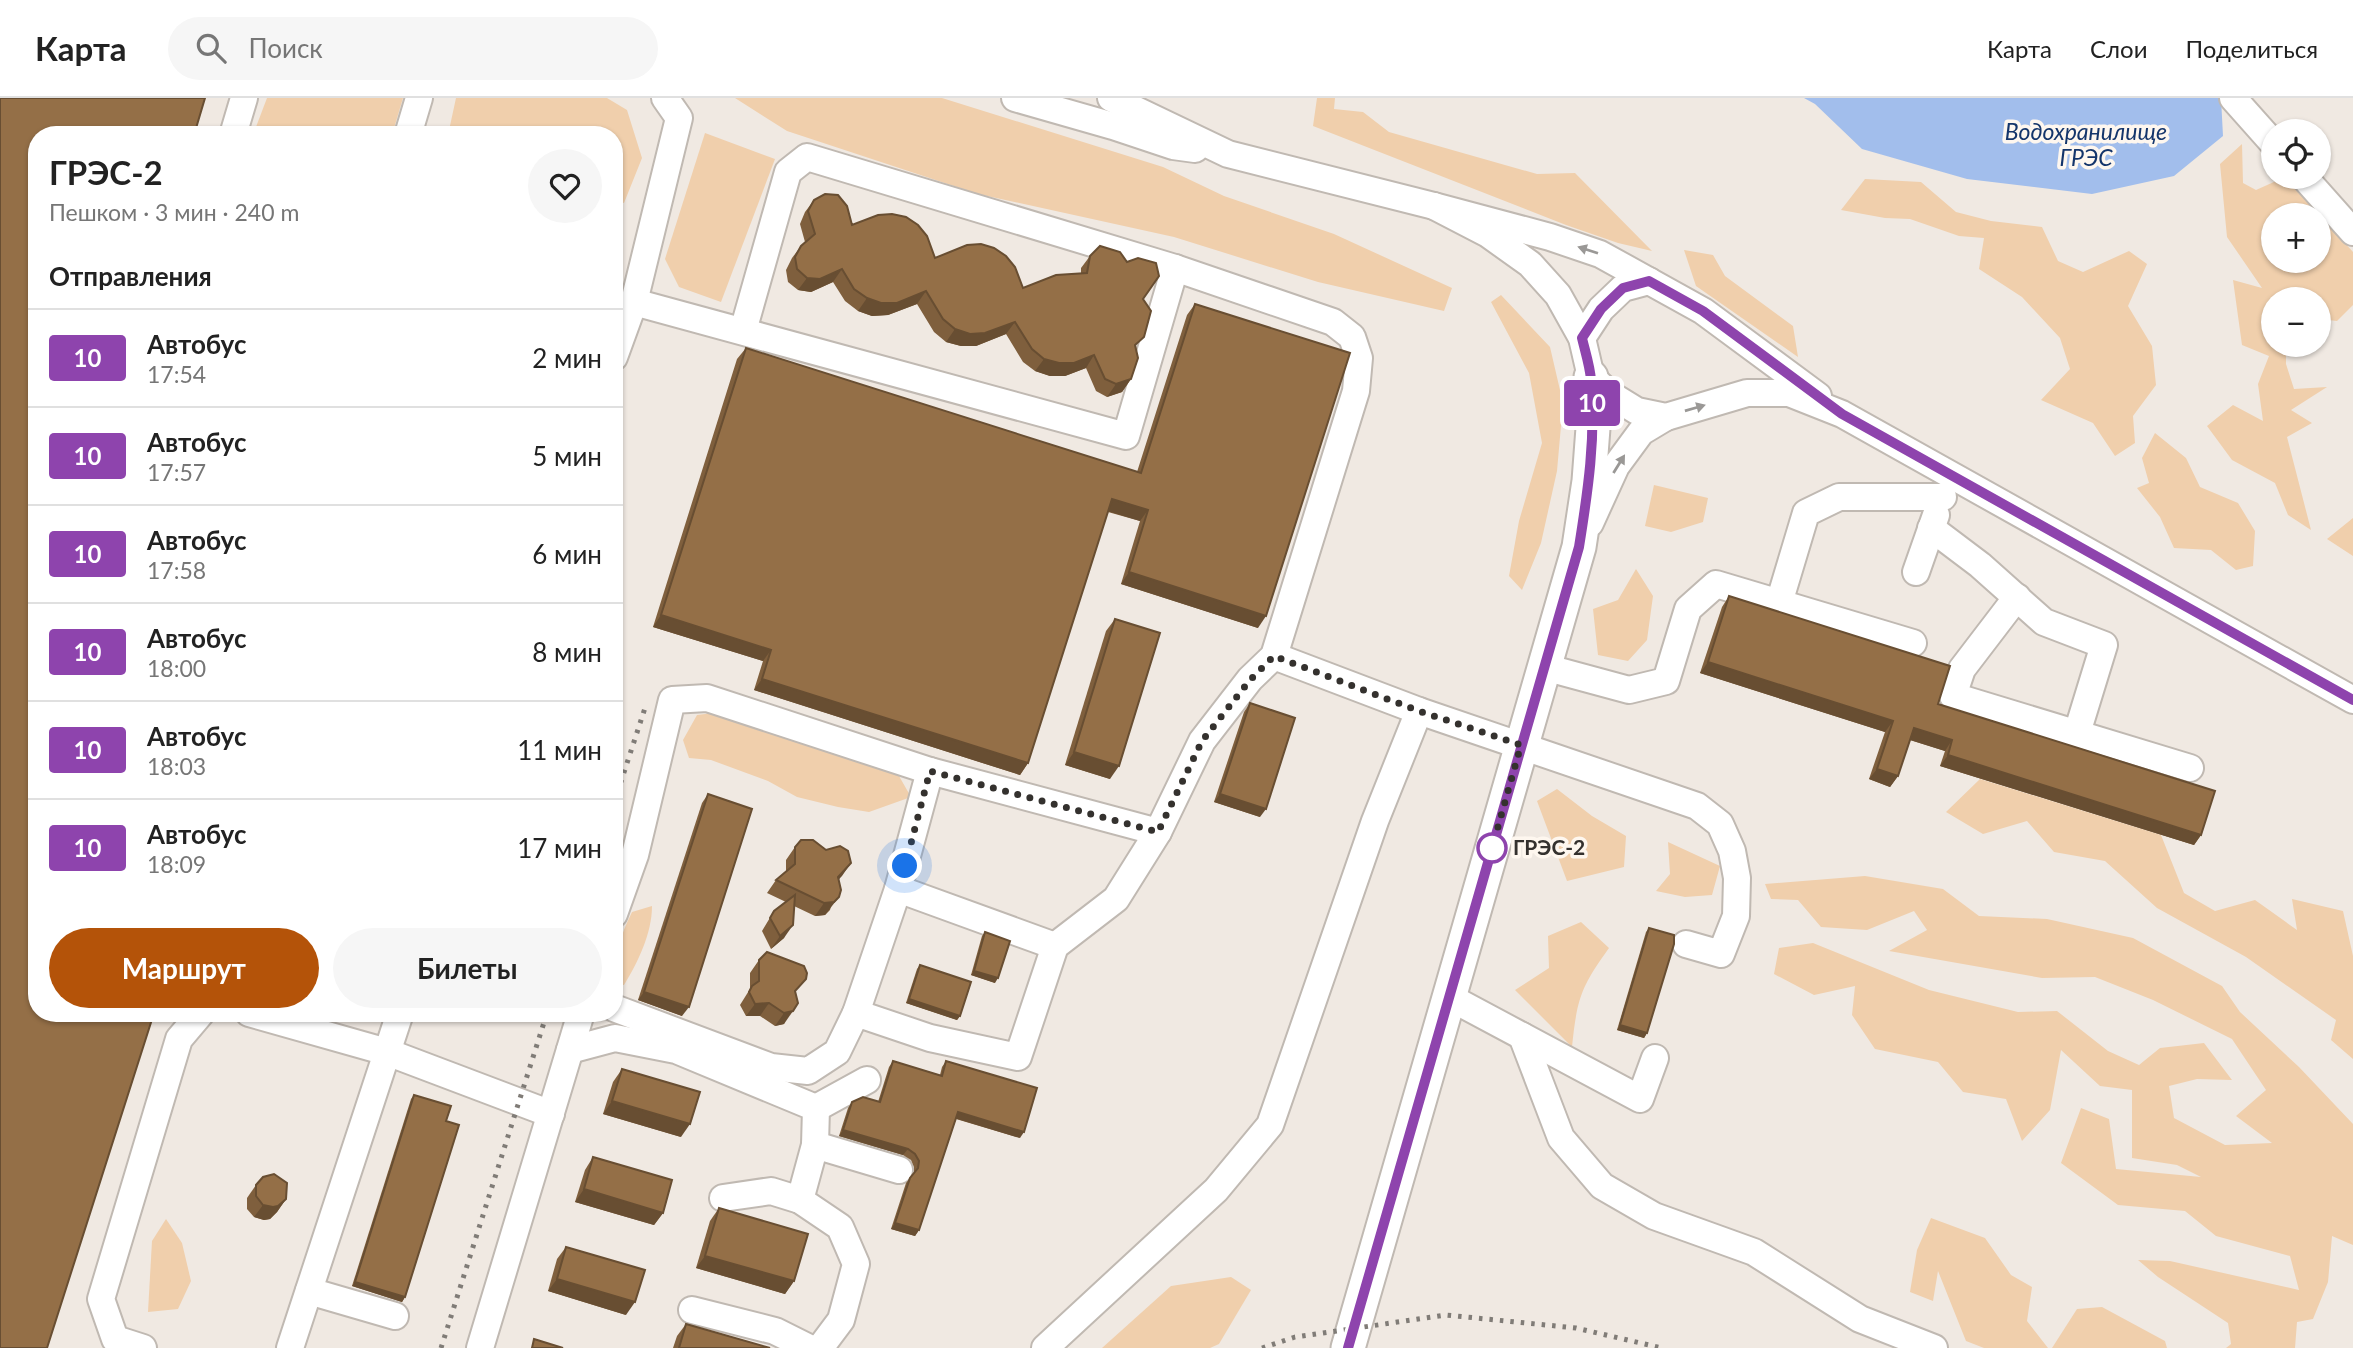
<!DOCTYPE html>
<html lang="ru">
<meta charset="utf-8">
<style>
body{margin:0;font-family:Lato,sans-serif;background:#f6f6f6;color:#222;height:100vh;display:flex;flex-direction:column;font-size:26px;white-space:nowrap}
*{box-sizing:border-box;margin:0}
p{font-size:23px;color:#767676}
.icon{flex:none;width:38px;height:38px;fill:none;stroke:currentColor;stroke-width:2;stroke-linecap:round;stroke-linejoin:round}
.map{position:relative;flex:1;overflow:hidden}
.details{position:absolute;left:28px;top:28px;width:595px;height:896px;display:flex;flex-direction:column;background:#fff;border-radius:28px;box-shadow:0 2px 5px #0004}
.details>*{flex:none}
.badge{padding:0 14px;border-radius:5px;font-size:24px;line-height:46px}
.fabs{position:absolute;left:2261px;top:21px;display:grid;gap:14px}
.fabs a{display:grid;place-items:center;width:70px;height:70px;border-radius:50%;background:#fff;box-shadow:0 2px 5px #0004;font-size:35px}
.you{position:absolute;width:35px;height:35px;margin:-18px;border:5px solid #fff;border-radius:50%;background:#1a73e8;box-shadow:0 0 0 10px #1a73e833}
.map>.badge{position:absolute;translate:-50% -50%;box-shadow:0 0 0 4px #fff}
h2{padding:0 21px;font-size:26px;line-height:63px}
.round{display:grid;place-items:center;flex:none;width:74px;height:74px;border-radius:37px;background:#f6f6f6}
.headline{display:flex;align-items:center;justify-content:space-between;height:119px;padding:0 21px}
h1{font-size:33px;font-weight:700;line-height:52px}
.primary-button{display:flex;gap:14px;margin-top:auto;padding:14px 21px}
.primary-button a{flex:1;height:80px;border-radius:42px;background:#b45309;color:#fff;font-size:28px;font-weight:700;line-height:80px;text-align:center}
.primary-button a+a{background:#f6f6f6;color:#222}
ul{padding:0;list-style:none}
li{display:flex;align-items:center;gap:21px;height:98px;padding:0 21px;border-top:2px solid #e0e0e0}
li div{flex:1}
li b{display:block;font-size:26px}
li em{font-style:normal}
li .badge{min-width:77px;font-weight:700;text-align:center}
header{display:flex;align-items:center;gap:42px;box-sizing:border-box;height:98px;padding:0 35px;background:#fff;border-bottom:2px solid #e0e0e0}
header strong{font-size:33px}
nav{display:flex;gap:38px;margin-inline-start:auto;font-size:24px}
.search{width:490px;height:63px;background:#f6f6f6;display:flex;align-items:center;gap:18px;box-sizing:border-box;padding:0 24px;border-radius:38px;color:#767676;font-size:26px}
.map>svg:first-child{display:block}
.green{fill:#f0cfac;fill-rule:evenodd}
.water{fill:#a2beec}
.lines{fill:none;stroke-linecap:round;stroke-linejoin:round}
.minor-casing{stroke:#c0b9b2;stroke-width:30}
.major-casing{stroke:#c0b9b2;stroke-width:37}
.minor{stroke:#fff;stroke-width:26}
.major{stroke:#fff;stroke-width:33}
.rail{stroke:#807c77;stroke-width:5;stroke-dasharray:3.5 7;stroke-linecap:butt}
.wall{fill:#7f5f3d}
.shaded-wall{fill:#684e32}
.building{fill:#946f47;stroke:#684e32;stroke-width:2}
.oneway{fill:#9a9896}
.line-casing{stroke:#fff;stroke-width:16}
.line{stroke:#8e44ad;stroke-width:10}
.walk{stroke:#34312e;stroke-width:7;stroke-dasharray:0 12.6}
.stop-dot{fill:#fff;stroke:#8e44ad;stroke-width:3.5}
.labels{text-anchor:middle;stroke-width:7;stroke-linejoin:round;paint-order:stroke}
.stop-label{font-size:21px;font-weight:bold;fill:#34312e;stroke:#fef7ef;text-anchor:start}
.water-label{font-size:23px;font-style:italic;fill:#14356b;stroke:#fef7ef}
</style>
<header>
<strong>Карта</strong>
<div class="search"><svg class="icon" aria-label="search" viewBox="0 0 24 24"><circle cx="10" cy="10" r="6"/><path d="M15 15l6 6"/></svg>Поиск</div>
<nav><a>Карта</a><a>Слои</a><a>Поделиться</a></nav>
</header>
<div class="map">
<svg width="2353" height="1250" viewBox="0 0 2353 1250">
<rect width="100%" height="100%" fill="#f0e9e2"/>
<g class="green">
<polygon points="267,0 403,0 392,37 253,37"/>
<polygon points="456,0 607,0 627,12 642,60 624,105 614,102 614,37 448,37"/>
<polygon points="735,0 942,0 1163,69 1224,98 1334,136 1452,190 1444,213 1318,184 1174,139 978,96 787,33"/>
<polygon points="1317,0 1335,0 1334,11 1363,14 1389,34 1537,76 1575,75 1652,153 1618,145 1566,127 1313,28"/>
<polygon points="705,35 775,61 721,204 679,189 665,161"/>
<path d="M2242 46 2243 85 2256 92 2285 79 2353 154V207L2337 223 2319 221V201H2273V247H2286V266L2294 291 2327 289 2291 312 2312 325 2287 339 2311 432 2288 417 2275 385 2232 362 2207 328 2233 307 2263 323 2258 286 2269 258 2242 247 2233 182 2262 190 2227 139 2220 66ZM2273 117H2319V163H2273Z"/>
<polygon points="1865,81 1921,84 1956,114 1991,123 2042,129 2058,163 2083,174 2129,153 2147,166 2128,208 2152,248 2156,287 2133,318 2135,345 2115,358 2093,325 2041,302 2070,271 2060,240 2022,199 1979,171 1984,140 1959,138 1910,121 1885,120 1841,112"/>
<polygon points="1684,152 1713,157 1725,178 1793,228 1798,259 1696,188"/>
<polygon points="1501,197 1550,249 1563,305 1557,373 1541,445 1522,492 1509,478 1519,423 1542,345 1529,275 1491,204"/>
<polygon points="2155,335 2186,360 2200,389 2238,405 2255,433 2253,468 2236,472 2211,452 2174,450 2160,419 2137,390 2149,385 2142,360"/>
<polygon points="1654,387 1708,400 1703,424 1671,434 1645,428"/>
<polygon points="2353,420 2353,458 2327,441"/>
<polygon points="1636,471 1653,498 1647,542 1628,563 1598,557 1593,511 1618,502"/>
<polygon points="713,615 877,661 899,678 911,699 869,714 838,709 797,699 768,683 711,662 689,660 683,642 697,617"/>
<polygon points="1980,681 2161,737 2184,795 2215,813 2255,802 2297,832 2292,801 2343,813 2353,858 2353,961 2331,942 2336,922 2246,859 2157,810 2105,763 2054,754 2027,723 1983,736 1946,714"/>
<polygon points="1557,691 1592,718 1626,738 1624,769 1567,783 1537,703"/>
<polygon points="1668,744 1720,768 1712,797 1685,799 1656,793 1670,776"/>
<polygon points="1865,778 1943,791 1979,818 2047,821 2133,840 2222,888 2240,914 2299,969 2353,1026 2353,1147 2332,1138 2328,1184 2313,1221 2297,1224 2295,1250 2226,1250 2231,1246 2228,1225 2158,1179 2138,1162 2170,1163 2299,1192 2290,1158 2216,1138 2185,1113 2118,1107 2061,1065 2081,1010 2109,1021 2116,1071 2201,1079 2177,1067 2132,1060 2132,992 2100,988 2061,952 2050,1012 2022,1043 2006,1001 1963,994 1938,964 1875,951 1852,917 1855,888 1814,897 1774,876 1779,850 1813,845 1929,892 2018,914 2057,913 2108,953 2139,967 2160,950 2204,945 2232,982 2197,981 2169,988 2174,1020 2225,1047 2272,1045 2236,1018 2266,992 2232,941 2153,902 2095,879 2042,880 1889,853 1927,832 1914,813 1867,832 1821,829 1798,802 1771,801 1765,786"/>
<path d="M652 808C652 835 638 864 624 887L614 886C614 859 620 838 632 814Z"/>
<path d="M1581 824 1609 850C1581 889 1577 900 1572 949L1515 892 1549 870 1548 838Z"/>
<polygon points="1931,1120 1985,1140 2011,1177 2032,1189 2027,1223 2048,1250 1984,1250 1966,1243 1938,1173 1933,1203 1910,1194 1917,1152"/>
<polygon points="166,1121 182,1145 191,1183 178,1211 148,1214 152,1143"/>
<polygon points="1231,1179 1251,1192 1219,1246 1210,1250 1102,1250 1171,1188"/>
<polygon points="2102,1209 2165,1243 2167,1250 2052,1250 2077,1211"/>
</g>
<polygon class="water" points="1804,0 2221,0 2223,38 2174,78 2092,96 1967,81 1862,51 1815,6"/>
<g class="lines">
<defs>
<g id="minor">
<polyline points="1015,0 1113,28 1173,48 1195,51"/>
<polyline points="1111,0 1228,56 1434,108 1550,139 1600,156 1703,213 1818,298"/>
<polyline points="2233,0 2273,45"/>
<polyline points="233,37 244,0"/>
<polyline points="408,37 419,0"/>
<polyline points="2304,79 2353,134"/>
<polyline points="1434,108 1488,136 1530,166 1558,197 1582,240 1591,279 1611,297 1637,313 1666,319 1747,295 1789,295 1842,316 2353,602"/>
<polyline points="634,204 1126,338 1175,170"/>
<polyline points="743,233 788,74 807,59 1175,170 1333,224 1352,239 1359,260 1356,293 1274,558 1250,581 1202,643 1158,734 1116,801 1055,848 1018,959 930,940 856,915"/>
<polyline points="1582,240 1601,211 1623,190 1649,183"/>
<polyline points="614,259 634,204 679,20 665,0"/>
<polyline points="1590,425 1616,368 1641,334 1666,319"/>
<polyline points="1931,430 1980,467 2044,524 2104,547 2077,635"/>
<polyline points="1916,474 1936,417"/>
<polyline points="2017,499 1962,571 1953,598 2190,670"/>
<polyline points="1779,505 1806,415 1839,399 1943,399"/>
<polyline points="1274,558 1419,613 1697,708 1720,726 1732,753 1737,780 1736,818 1721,856 1686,846"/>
<polyline points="1544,569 1629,592 1666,583 1688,511 1716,486 1913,545"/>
<polyline points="898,791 1055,848"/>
<polyline points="614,816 635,757 672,602 707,600 930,673 1158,734"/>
<polyline points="1449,899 1640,1001 1655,960"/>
<polyline points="614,910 771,969 808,973 837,954 856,915 898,791 930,673"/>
<polyline points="249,915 387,954 551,1016"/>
<polyline points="1522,938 1561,1040 1602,1088 1654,1118 1754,1154 1860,1221 1934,1250"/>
<polyline points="570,952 615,940 676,952 816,1010 815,1047 800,1102"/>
<polyline points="816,1010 867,982"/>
<polyline points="815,1047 899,1072"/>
<polyline points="723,1100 771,1093 800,1102 840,1129 856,1166 841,1222 820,1250"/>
<polyline points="309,1193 395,1218"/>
<polyline points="692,1212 775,1233 809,1250"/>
<polyline points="143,1250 115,1241 101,1201 179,941 201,915"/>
<polyline points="290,1250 400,915"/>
<polyline points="480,1250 581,915"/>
<polyline points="1045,1250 1216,1092 1270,1027 1375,723 1419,613"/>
</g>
<polyline id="major" points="1348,1250 1579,449 1589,383 1593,330 1591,279"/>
</defs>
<use href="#minor" class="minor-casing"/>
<use href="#major" class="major-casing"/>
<use href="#minor" class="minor"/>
<use href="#major" class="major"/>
<g class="rail">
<polyline points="614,705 645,610"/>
<polyline points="441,1250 547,915"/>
<polyline points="1262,1250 1295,1239 1446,1217 1576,1230 1662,1250"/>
</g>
</g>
<g class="wall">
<polygon points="814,102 852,127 935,160 1023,190 1081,176 1081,170 1090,158 1143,201 1131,281 1122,294 1107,299 1096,293 1086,270 1065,278 1050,278 1035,273 1023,264 1006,236 976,248 961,248 946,244 934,234 917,206 888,217 872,218 858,213 845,203 833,184 811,194 798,192 788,184 786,172 792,160 801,148 805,144 800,126 805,114"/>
<polygon points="1195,206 1258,530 1121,486 1140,423 1108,414 1028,665 1020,677 754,592 763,563 653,529 737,261 746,250 1137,374 1187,217"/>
<polygon points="1729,498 1938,606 2201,737 2194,747 1940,668 1945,653 1910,642 1898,678 1890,689 1869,681 1885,634 1700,575 1722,509"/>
<polygon points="1115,521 1110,681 1065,667 1106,533"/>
<polygon points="1250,605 1260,719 1214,704 1244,614"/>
<polygon points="708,696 682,918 638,902 702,705"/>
<polygon points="795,749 826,752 851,765 838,782 830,812 825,817 815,818 794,808 784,840 771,851 762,833 774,813 786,804 767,795 776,782 786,774 786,762"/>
<polygon points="1649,830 1647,935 1644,940 1617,932 1646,834"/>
<polygon points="985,834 995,885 971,877 982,838"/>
<polygon points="759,862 796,895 784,926 775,928 760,918 746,918 740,907 750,891 750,875"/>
<polygon points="920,867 960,918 957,922 906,905 917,871"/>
<polygon points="893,963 940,977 942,969 946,963 1020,1040 956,1021 919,1132 915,1138 891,1131 906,1085 914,1075 914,1069 911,1062 903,1057 839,1038 848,1010 852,1004 878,1004 889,969"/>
<polygon points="622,971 681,1039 603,1016 613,984"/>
<polygon points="414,997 405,1199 402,1204 352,1188 411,1001"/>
<polygon points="593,1059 663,1115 654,1127 575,1104 585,1072"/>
<polygon points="256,1087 286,1101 277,1114 270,1121 264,1122 254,1119 247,1111 247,1100"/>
<polygon points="719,1110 794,1183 785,1196 696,1170 710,1123"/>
<polygon points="566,1149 626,1217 548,1193 557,1161"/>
<polygon points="686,1226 770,1250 673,1250 677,1238"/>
</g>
<g class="shaded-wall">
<polygon points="842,171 833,184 811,194 798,192 807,180"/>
<polygon points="926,193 917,206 888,217 872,218 858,213 867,200"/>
<polygon points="1015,224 1006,236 976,248 961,248 946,244 955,231"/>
<polygon points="1094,257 1086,270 1065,278 1050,278 1035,273 1044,261"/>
<polygon points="1131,281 1122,294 1107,299 1116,286"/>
<polygon points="1112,401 1148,412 1140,423 1104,412"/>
<polygon points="1129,474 1266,518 1258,530 1121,486"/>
<polygon points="661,517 771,552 763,563 653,529"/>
<polygon points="1708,564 1893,623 1885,634 1700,575"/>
<polygon points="762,581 1028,665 1020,677 754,592"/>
<polygon points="1914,630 1952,642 1945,653 1907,641"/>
<polygon points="1074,654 1119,668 1110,681 1065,667"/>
<polygon points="1948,657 2201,737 2194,747 1940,668"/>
<polygon points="1877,671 1898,678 1890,689 1869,681"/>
<polygon points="1220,696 1266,711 1260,719 1214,704"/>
<polygon points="851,765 842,778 829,792 838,779"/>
<polygon points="839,799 825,817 815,818 824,805"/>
<polygon points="793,827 784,840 771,851 780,838"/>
<polygon points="974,873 998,880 995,885 971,877"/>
<polygon points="644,894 689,909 682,918 638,902"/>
<polygon points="909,901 960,918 957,922 906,905"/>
<polygon points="769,905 760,918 746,918 755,906"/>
<polygon points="793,913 784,926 775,928 784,915"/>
<polygon points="1620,927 1647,935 1644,940 1617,932"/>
<polygon points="612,1003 690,1026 681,1039 603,1016"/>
<polygon points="958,1014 1024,1034 1020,1040 954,1020"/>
<polygon points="843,1032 908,1051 903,1057 839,1038"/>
<polygon points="584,1091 663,1115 654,1127 575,1104"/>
<polygon points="286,1101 277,1114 270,1121 264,1122 254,1119 263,1107"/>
<polygon points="895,1125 919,1132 915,1138 891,1131"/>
<polygon points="705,1158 794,1183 785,1196 696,1170"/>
<polygon points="557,1181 635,1204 626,1217 548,1193"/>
<polygon points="355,1184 405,1199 402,1204 352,1188"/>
</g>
<g class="building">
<polygon points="0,0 205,0 194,37 185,37 181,35 180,37 37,37 37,915 154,915 47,1250 0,1250"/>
<polygon points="825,96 838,97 847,108 852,127 878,117 892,116 906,119 918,127 927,138 935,160 967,147 981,146 994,150 1006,158 1015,169 1023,190 1056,177 1087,175 1090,158 1100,148 1120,154 1127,164 1138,160 1156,165 1159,178 1143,201 1151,213 1144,239 1135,247 1138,260 1131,281 1116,286 1105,281 1094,257 1074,265 1059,265 1044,261 1032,251 1015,224 985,235 970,236 955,231 943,221 926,193 897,205 881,205 867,200 854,191 842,171 820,181 807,180 797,171 795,159 801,148 815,136 808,113 814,102"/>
<polygon points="1195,206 1350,255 1266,518 1129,474 1148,412 1112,401 1028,665 762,581 771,552 661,517 746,250 1141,375"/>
<polygon points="1729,498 1950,568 1938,606 2215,693 2201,737 1948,657 1952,642 1914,630 1898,678 1877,671 1893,623 1708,564"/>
<polygon points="1115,521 1160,535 1119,668 1074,654"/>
<polygon points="1250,605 1295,620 1266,711 1220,696"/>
<polygon points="708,696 752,711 689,909 644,894"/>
<polygon points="801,742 813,742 826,752 840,748 848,753 851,765 838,779 841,792 839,799 834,804 824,805 776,782 795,766 795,749"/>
<polygon points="795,797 793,827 780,838 770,820 774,813"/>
<polygon points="1649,830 1674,837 1674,846 1647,935 1620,927"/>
<polygon points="985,834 1010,843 998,880 974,873"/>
<polygon points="767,854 804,868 807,875 806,881 795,893 798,905 793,913 784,915 769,905 755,906 749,894 752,888 759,883 759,862"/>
<polygon points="920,867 971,884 960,918 909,901"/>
<polygon points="893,963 942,978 946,963 1037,990 1024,1034 958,1014 919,1132 895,1125 910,1080 918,1070 919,1063 915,1056 908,1051 843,1032 852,1004 863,999 880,1004"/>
<polygon points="622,971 700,994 690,1026 612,1003"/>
<polygon points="414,997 451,1008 446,1023 459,1027 405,1199 355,1184"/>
<polygon points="593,1059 672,1082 663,1115 584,1091"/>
<polygon points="274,1076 287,1085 286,1101 278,1108 273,1109 263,1107 256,1098 256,1087 263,1079"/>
<polygon points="719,1110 808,1136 794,1183 705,1158"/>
<polygon points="566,1149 645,1172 635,1204 557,1181"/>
<polygon points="686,1226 770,1250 679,1250"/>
<polygon points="534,1241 563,1250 532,1250"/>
</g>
<defs><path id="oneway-solid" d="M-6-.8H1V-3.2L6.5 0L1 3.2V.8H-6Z" transform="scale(1.75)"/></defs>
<g class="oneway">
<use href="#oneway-solid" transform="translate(1588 152) rotate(-162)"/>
<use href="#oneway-solid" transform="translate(1695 310) rotate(-16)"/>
<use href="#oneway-solid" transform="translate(1619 366) rotate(-58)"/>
</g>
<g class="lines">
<defs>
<path id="line" d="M1348 1250 1579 449C1588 393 1596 339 1591 282 1590 268 1585 253 1582 240L1601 211 1623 190 1649 183 1703 213 1842 316 2353 602"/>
</defs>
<use href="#line" class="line-casing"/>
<use href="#line" class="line"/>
<polyline class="walk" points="905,768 930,673 1158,734 1202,643 1250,582 1274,558 1419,613 1521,647 1492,750"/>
</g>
<circle class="stop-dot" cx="1492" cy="750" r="14"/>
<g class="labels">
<g class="stop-label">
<text x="1513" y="757">ГРЭС-2</text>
</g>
<g class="water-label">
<text x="2086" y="42">Водохранилище<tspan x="2086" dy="26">ГРЭС</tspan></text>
</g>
</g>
</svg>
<div class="fabs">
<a><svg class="icon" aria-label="locate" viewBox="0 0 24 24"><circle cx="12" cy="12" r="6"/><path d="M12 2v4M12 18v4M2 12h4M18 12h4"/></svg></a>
<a>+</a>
<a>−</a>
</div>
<div class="you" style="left:905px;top:768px"></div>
<b class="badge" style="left:1592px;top:305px;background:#8e44ad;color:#fff">10</b>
<section class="details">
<div class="headline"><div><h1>ГРЭС-2</h1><p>Пешком · 3 мин · 240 m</p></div><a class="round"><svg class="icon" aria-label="heart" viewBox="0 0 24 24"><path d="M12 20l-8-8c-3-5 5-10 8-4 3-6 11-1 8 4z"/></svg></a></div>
<h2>Отправления</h2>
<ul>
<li><span class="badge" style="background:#8e44ad;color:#fff">10</span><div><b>Автобус</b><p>17:54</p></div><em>2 мин</em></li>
<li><span class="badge" style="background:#8e44ad;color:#fff">10</span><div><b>Автобус</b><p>17:57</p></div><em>5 мин</em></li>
<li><span class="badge" style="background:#8e44ad;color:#fff">10</span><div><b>Автобус</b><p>17:58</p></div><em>6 мин</em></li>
<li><span class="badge" style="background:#8e44ad;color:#fff">10</span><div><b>Автобус</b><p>18:00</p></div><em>8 мин</em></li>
<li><span class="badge" style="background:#8e44ad;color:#fff">10</span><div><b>Автобус</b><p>18:03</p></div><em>11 мин</em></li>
<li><span class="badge" style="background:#8e44ad;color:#fff">10</span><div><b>Автобус</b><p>18:09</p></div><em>17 мин</em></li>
</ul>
<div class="primary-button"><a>Маршрут</a><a>Билеты</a></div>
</section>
</div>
